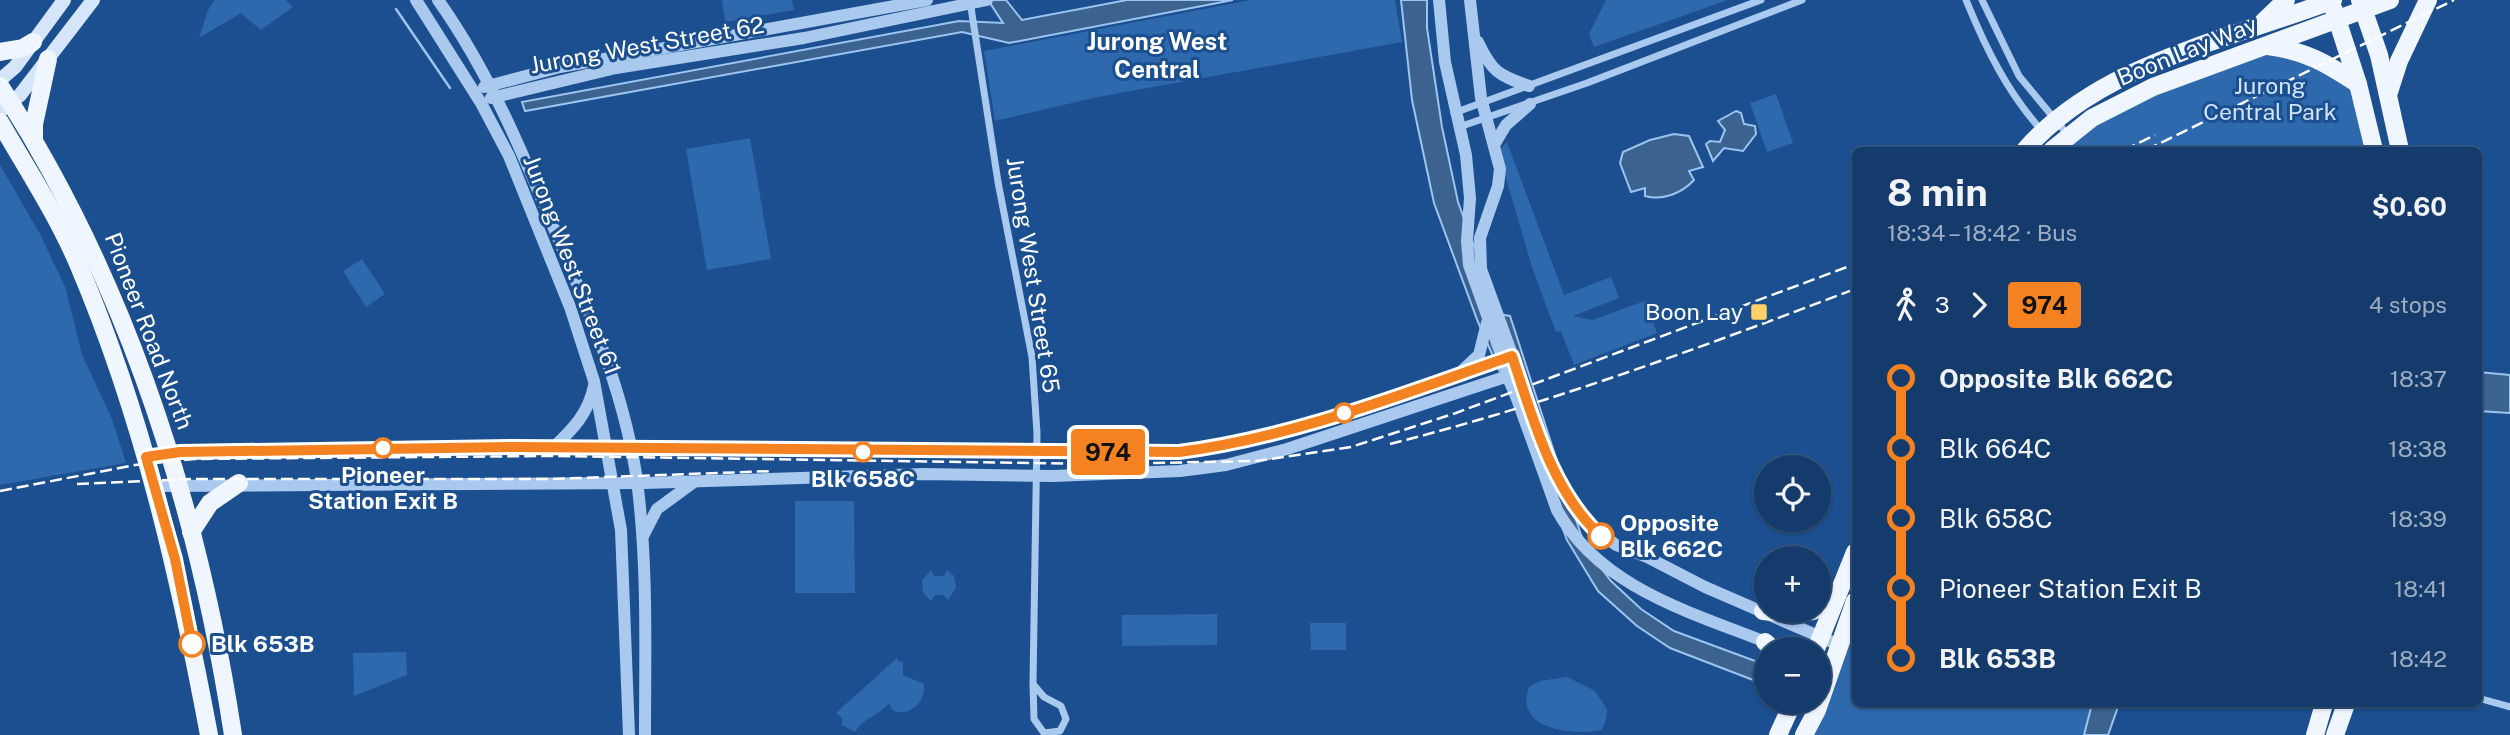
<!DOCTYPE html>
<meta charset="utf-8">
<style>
body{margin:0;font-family:"Public Sans",sans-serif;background:#214673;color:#f1f3f6;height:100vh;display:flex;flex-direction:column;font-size:26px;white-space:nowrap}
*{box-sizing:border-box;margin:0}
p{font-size:23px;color:#9dadc1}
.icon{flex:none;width:38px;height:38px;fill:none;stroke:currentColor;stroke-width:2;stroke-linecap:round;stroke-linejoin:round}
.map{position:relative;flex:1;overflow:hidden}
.drawer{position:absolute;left:1852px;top:147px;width:630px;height:560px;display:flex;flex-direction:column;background:#143b6b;border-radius:10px;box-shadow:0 2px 5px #0004,0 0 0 2px #33557e}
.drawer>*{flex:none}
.badge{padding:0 14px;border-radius:5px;font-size:24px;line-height:46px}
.buttons{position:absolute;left:1754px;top:455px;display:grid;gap:14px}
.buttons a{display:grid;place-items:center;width:77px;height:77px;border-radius:50%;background:#143b6b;box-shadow:0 2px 5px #0004,0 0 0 2px #33557e;font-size:35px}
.map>.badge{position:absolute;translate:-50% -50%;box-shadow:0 0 0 4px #fff}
.legs{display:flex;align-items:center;gap:10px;height:77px;padding:0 35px;font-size:23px}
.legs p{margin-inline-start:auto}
.summary{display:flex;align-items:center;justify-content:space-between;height:119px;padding:0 35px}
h1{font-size:38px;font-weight:700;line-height:52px}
ul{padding:0 35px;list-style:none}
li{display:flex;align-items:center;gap:24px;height:70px;font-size:26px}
li i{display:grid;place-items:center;width:10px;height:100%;margin:0 9px;background:currentColor}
li i::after{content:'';width:18px;height:18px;margin:-9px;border:5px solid;border-radius:50%;background:#143b6b}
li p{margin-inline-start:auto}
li:first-child i{background:linear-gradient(#0000 50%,currentColor 0)}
li:last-child i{background:linear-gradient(currentColor 50%,#0000 0)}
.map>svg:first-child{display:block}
.green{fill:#2e69ad}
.water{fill:#3c6290;stroke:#9cc4f0;stroke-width:2}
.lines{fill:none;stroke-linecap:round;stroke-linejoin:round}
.stream{stroke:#9cc4f0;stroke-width:2.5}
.minor{stroke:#a9c9ee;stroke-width:7}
.tertiary{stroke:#a9c9ee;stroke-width:12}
.secondary{stroke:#d6e6fa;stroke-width:14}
.primary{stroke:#f0f6ff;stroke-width:18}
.rail{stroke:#fff;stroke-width:2.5;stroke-dasharray:12 5;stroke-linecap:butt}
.line-1-casing{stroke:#fff;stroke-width:16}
.line-1{stroke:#f58220;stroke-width:10}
.poi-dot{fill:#ffd166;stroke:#1b4f8f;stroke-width:2.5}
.stop-1-dot{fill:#fff;stroke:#f58220;stroke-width:3.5}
.labels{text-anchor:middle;stroke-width:6;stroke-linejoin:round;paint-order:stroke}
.street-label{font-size:23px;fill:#fff;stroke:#1b4f8f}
.park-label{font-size:23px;fill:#cfe3fa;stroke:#1b4f8f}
.poi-label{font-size:23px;fill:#fff;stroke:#1b4f8f;text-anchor:end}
.stop-label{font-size:23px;font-weight:bold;fill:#fff;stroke:#1b4f8f}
.neighbourhood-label{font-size:24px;font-weight:bold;fill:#fff;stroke:#1b4f8f}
</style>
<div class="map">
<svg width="2510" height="735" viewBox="0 0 2510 735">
<rect width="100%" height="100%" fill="#1b4f8f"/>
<g class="green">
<polygon points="215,0 286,0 293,7 261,30 241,13 199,38 208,10"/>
<polygon points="722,0 792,0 794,10 725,22"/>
<polygon points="1251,0 1395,0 1402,42 1098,97 995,121 984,51"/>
<polygon points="1606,0 1728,0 1594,47 1589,34"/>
<polygon points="2264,47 2335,70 2358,97 2370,150 2053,150 2093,119"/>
<polygon points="1776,94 1793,143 1767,152 1750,103"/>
<polygon points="750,138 771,259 707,270 686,149"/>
<polygon points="1507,142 1564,295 1611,277 1619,298 1573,316 1592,320 1645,301 1657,333 1574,365 1561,331 1556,332 1532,267 1498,151"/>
<polygon points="0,165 40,234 66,289 82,355 112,419 126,463 0,485"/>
<polygon points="362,259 385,294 366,307 343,271"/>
<polygon points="795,501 854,501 855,593 795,593"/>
<polygon points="931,570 934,576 944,576 947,570 954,576 956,588 948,600 943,595 935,595 931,601 923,592 922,580"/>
<polygon points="1217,614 1217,645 1122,646 1122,615"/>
<polygon points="1310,623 1346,623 1346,650 1311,650"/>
<polygon points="1855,627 1855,704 2092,704 2084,735 1810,735"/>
<polygon points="406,652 407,675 354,696 353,653"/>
<path d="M898 657V661L903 662V675L924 684C926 702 910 718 892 710L889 703C879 716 863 718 855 732L842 725V718L836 713Z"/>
<path d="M1567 677 1595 691 1607 709C1606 717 1607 724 1601 730 1582 735 1512 733 1529 687L1540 681Z"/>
</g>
<g class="water">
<polygon points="988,0 1006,0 1022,20 1127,0 1233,0 1009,43 962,32 525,111 522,102 959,21 1003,23"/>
<polygon points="1401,0 1427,0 1427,28 1442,127 1458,202 1499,314 1510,316 1581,535 1595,560 1611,581 1641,609 1674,631 1766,665 1766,685 1670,648 1637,626 1598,591 1567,540 1522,422 1478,322 1434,203 1412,100"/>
<polygon points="1736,111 1741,113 1744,124 1755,126 1756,134 1743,151 1724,148 1713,161 1706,144 1710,141 1720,142 1725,130 1718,121"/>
<path d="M1674 134 1689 136 1703 167 1689 171 1694 180C1682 193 1663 201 1645 196V188L1631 192 1620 163 1623 152 1650 140Z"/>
<polygon points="2478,372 2510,375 2510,413 2478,411"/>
<polygon points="2092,704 2119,704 2108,735 2084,735"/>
</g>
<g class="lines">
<polyline class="stream" points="396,9 450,88"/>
<g class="minor">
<path d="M1966 0C1986 49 2008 94 2044 133"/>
<polyline points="1982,0 2019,76 2068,135"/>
<polyline points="970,1 998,182 1032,357 1037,433 1033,684 1034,719 1044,733 1060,731 1066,719 1061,706 1044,697 1033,684"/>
<polyline points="1454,113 1761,0"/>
<polyline points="1459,127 1587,83 1802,0"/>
<polyline points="2478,698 2510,707"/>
</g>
<g class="tertiary">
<polyline points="416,0 481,103 509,156 570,307 594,381 621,530 629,735"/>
<path d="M438 0C494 79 528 166 565 255 596 328 626 402 637 481 648 565 645 651 645 735"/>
<path d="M1439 0 1445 62 1466 155 1470 198 1467 241 1469 265 1557 510C1602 592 1702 615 1783 649"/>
<polyline points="1470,0 1481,98 1500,169 1498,186 1480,238 1481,269 1560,487 1588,524 1616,545 1647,557 1705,587 1839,645"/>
<path d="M1478 42C1492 72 1498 75 1529 86"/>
<polyline points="484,87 560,67 927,0"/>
<polyline points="491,98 616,68 804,38 987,0"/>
<polyline points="1494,145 1506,125 1530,104"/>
<polyline points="1463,370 1479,355 1487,323"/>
<path d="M553 448C573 429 588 414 594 386"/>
<path d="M146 457 180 452 516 447 1179 452C1294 436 1403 395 1512 356"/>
<polyline points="155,486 644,483 923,474 1053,476 1180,471 1226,465 1287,449 1517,373"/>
<polyline points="643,536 657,509 694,482"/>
</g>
<g class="secondary">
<polyline points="0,80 15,67 64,0"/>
<polyline points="0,111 20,95 93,0"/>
</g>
<g class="primary">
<polyline points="2360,0 2379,55 2400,150"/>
<polyline points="2334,10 2358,84 2374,150"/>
<polyline points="2263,22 2286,0"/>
<path d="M2268 46C2306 51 2326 63 2358 84"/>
<polyline points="0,52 23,48 33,42"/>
<path d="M0 86C126 280 198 506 233 735"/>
<polyline points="2389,92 2399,61 2428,0"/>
<path d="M0 122C27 169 58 216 79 266 143 417 179 575 209 735"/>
<polyline points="34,139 34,124 48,59"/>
<path d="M2025 150C2101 63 2229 40 2333 0"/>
<polyline points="2052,150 2092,118 2153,87 2390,0"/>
<polyline points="191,532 210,503 239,483"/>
<polyline points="1763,611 1792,614 1813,611"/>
<polyline points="1765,642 1773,649"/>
<polyline points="1816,649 1855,552"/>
<polyline points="1778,735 1793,702"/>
<polyline points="1804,735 1817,710 1855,601"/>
<polyline points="2315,735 2324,704"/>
<polyline points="2335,735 2346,704"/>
</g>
<g class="rail">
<polyline points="2124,150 2155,135"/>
<polyline points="2146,150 2454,0"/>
<path d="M1390 444C1549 404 1702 347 1855 289"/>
<polyline points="77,484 193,479 552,479 773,471"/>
<polyline points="0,491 135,465 194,459 550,456 1101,464 1256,461 1351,447 1456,413 1855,264"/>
</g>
</g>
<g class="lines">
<defs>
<path id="line-1" d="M192 644 175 559 146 457 180 452 516 447 1179 452C1294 437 1402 394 1512 356 1533 418 1552 492 1601 536"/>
</defs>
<use href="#line-1" class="line-1-casing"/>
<use href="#line-1" class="line-1"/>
</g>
<rect class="poi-dot" x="1750" y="303" width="18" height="18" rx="3.5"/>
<g class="stop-1-dot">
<circle cx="1344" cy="413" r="9"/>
<circle cx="383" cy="448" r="9"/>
<circle cx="863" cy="452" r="9"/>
<circle cx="1601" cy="536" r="12"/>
<circle cx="192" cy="644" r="12"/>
</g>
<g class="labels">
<g class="street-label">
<text transform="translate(647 45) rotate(-10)" y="8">Jurong West Street 62</text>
<text transform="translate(2187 51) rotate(-22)" y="8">Boon Lay Way</text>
<text transform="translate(572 265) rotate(69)" y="8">Jurong West Street 61</text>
<text transform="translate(1033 275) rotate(81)" y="8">Jurong West Street 65</text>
<text transform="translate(149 331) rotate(69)" y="8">Pioneer Road North</text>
</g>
<g class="park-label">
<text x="2270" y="94">Jurong<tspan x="2270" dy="26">Central Park</tspan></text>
</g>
<g class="poi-label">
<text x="1743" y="320">Boon Lay</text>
</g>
<g class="stop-label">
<text x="383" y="483">Pioneer<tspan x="383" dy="26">Station Exit B</tspan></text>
<text x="863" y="487">Blk 658C</text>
<text x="1620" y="531" text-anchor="start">Opposite<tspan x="1620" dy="26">Blk 662C</tspan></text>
<text x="211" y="652" text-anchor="start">Blk 653B</text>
</g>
<g class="neighbourhood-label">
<text x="1157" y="50">Jurong West<tspan x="1157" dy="28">Central</tspan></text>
</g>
</g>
</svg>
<div class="buttons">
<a><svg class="icon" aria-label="locate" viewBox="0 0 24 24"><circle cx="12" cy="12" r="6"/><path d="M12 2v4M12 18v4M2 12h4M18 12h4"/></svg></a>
<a>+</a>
<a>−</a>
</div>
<b class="badge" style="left:1108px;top:452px;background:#f58220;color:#111">974</b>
<section class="drawer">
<div class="summary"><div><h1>8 min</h1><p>18:34 – 18:42 · Bus</p></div><b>$0.60</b></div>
<div class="legs"><svg class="icon" aria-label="walk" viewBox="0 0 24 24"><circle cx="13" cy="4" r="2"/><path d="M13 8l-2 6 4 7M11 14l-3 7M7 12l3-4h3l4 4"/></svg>3<svg class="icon" aria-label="forward" viewBox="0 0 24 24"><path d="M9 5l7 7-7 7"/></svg><b class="badge" style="background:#f58220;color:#111">974</b><p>4 stops</p></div>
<ul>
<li><i style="color:#f58220"></i><b>Opposite Blk 662C</b><p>18:37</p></li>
<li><i style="color:#f58220"></i><span>Blk 664C</span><p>18:38</p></li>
<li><i style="color:#f58220"></i><span>Blk 658C</span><p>18:39</p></li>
<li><i style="color:#f58220"></i><span>Pioneer Station Exit B</span><p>18:41</p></li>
<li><i style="color:#f58220"></i><b>Blk 653B</b><p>18:42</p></li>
</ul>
</section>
</div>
